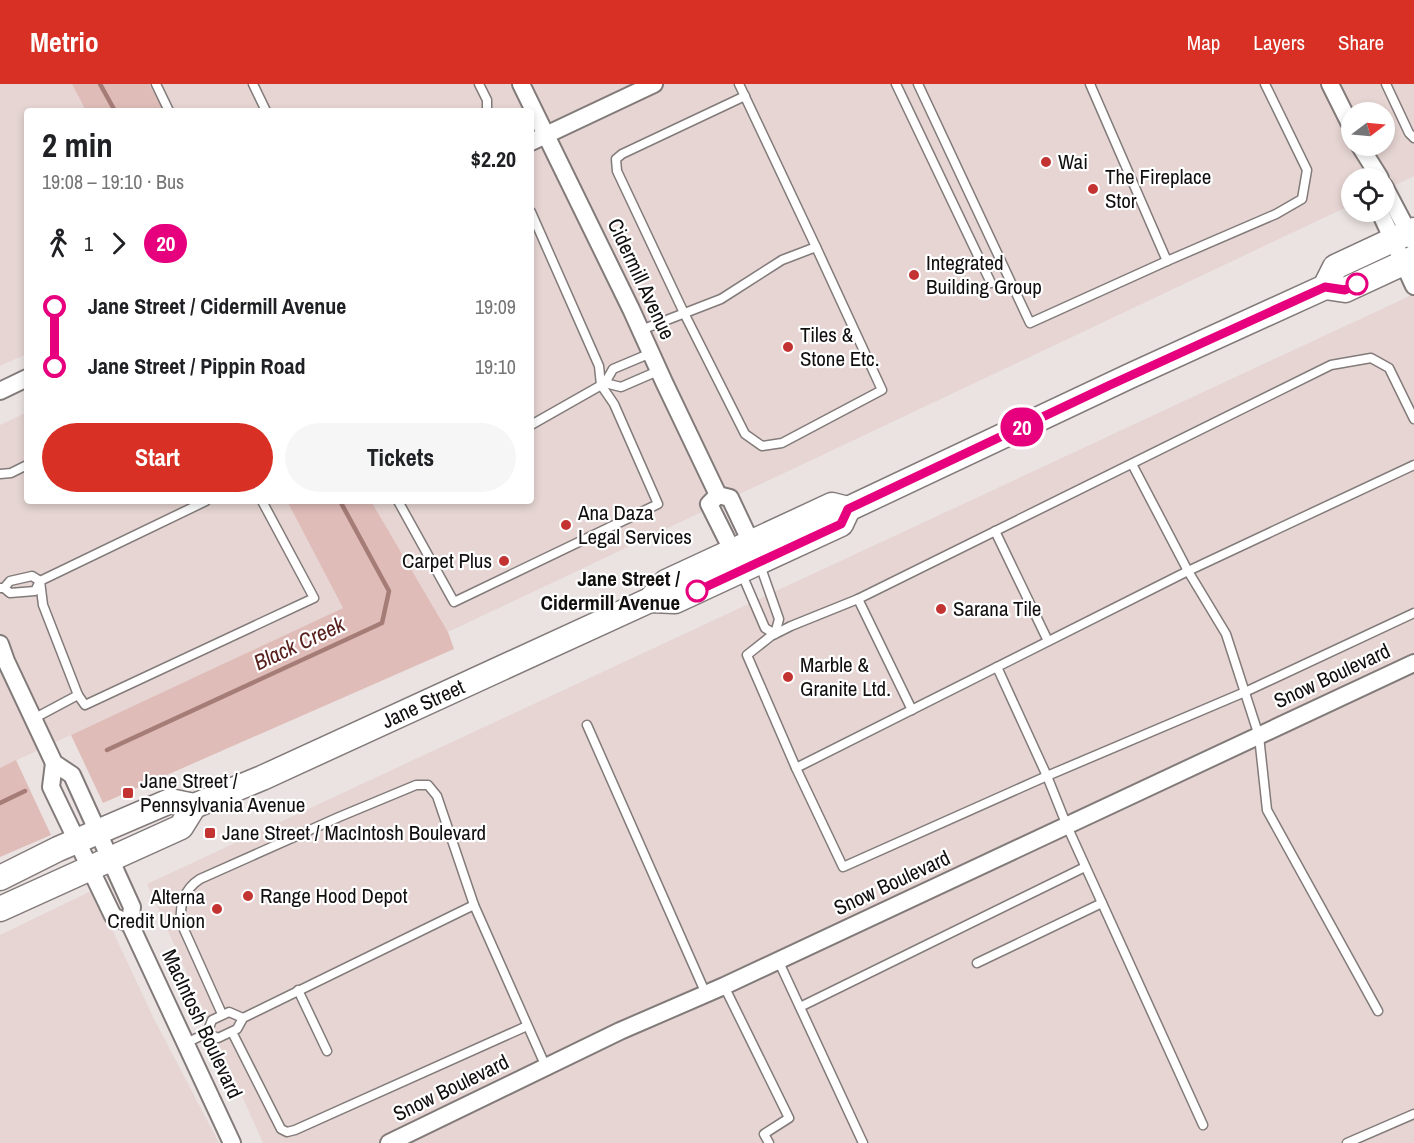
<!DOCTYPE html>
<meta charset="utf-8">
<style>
body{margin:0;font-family:"Archivo Narrow",sans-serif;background:#f6f6f6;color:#202124;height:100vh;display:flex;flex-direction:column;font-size:22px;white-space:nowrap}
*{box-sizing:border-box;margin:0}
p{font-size:20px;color:#757577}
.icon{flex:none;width:33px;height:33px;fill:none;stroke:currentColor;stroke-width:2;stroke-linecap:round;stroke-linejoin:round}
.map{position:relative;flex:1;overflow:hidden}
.sheet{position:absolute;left:24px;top:24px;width:510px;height:396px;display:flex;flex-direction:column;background:#fff;border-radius:6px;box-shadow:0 3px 9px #0003}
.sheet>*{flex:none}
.badge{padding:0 12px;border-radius:20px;font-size:21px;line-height:39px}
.needle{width:39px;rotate:74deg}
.controls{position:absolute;left:1341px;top:18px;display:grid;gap:12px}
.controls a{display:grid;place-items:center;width:54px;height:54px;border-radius:50%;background:#fff;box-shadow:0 3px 9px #0003;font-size:30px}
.map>.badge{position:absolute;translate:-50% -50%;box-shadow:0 0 0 3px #fff}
.legs{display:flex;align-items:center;gap:9px;height:66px;padding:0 18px;font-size:20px}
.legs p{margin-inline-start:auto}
.summary{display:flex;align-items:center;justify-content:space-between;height:102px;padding:0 18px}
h1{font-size:33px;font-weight:700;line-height:45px}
.primary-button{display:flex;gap:12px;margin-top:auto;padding:12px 18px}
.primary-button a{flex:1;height:69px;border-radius:36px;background:#d93025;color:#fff;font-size:24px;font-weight:700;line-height:69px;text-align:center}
.primary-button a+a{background:#f6f6f6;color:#202124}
ul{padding:0 18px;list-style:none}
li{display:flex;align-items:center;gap:21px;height:60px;font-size:22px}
li i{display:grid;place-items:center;width:9px;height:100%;margin:0 8px;background:currentColor}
li i::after{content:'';width:15px;height:15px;margin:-8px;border:4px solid;border-radius:50%;background:#fff}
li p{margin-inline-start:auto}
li:first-child i{background:linear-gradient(#0000 50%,currentColor 0)}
li:last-child i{background:linear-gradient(currentColor 50%,#0000 0)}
header{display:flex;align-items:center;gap:36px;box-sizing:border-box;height:84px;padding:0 30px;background:#d93025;color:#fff}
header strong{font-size:28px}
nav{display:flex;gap:33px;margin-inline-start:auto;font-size:21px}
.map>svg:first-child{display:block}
.built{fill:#e6d5d3;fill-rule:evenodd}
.green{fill:#dfbcb8}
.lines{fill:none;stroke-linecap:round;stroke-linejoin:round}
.stream{stroke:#a67c77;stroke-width:4.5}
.service-casing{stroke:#827b7a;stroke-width:11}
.minor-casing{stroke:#827b7a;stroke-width:20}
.secondary-casing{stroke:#827b7a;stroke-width:27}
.service{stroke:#fff;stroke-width:8}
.minor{stroke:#fff;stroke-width:16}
.secondary{stroke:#fff;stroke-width:24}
.line-1-casing{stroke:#fff;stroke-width:14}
.line-1{stroke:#e6007e;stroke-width:9}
.poi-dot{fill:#c23332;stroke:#fff;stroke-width:2}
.stop-1-dot{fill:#fff;stroke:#e6007e;stroke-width:3}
.labels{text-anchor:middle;stroke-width:4.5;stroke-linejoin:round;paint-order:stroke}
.poi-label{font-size:21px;fill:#120f0f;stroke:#fff;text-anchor:start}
.street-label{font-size:21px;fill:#120f0f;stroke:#fff}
.stop-label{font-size:21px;font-weight:bold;fill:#120f0f;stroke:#fff;text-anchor:end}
.water-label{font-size:22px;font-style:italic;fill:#59211e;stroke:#fff}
</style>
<header>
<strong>Metrio</strong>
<nav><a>Map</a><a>Layers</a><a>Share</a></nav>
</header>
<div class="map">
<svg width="1414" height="1059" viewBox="0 0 1414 1059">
<rect width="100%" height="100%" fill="#ebe3e2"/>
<g class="built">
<polygon points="0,0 72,0 86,27 27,27 27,270 0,282"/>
<path d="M149 0H1414V92L1385 106 1384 94H1352L1351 121 448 548 371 417H531V27H164ZM1352 28H1384V62H1352Z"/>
<polygon points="1414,210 1414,1059 263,1059 147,800"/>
<polygon points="27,328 27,417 287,417 343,524 0,684 0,341"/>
<polygon points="89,808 95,809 153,933 219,1059 0,1059 0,851"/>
</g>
<g class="green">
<polygon points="72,0 149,0 164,27 86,27"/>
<polygon points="287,417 371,417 448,548 454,565 103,719 71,651 343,524"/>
<polygon points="16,676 51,751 0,773 0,684"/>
</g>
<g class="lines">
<g class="stream">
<polyline points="100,0 115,27"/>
<polyline points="107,666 382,539 389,507 340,417"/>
<polyline points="0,719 25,707"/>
</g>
<defs>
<g id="service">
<polyline points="156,0 169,27"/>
<polyline points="253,0 266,27"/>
<polyline points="479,0 487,16 487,27"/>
<polyline points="896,0 991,199"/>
<polyline points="918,0 1030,239 1167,177"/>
<polyline points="1090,0 1167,177 1276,130 1302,115 1307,86 1265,0"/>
<polyline points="1386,0 1409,49 1414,54"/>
<polyline points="745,12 622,70 616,75 617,87 684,229 745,350 762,362 782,359 882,306 816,163"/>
<polyline points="641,246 721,215 782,176 816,163 739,0"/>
<polyline points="605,299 621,303 658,287"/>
<polyline points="1414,335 1389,284 1371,274 1331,281 858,515 791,542 771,552 747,571 796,684 1188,487 1414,381"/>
<polyline points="531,341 605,299 613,285 651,269"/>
<polyline points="1132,380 1188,487 1226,550 1259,652 1267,726 1378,927"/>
<polyline points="0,390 11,389 27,381"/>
<polyline points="398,417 454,518 658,420 614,320 601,301 599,282 531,128"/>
<polyline points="995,447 1048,557"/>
<polyline points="741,488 765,544 775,550 779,535 760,481"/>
<polyline points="0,504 4,504 10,497 32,492 40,497 43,521 78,611"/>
<polyline points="4,504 10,509 35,507 40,497 206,417"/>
<polyline points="858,515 912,626"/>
<polyline points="997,583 1047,692 1067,742 1203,1041"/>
<polyline points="33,635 78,611 85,621 314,514 262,417"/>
<polyline points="587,641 706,910"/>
<polyline points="796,684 843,783 1047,692 1245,608 1414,529"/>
<polyline points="778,876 863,1059"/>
<polyline points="977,879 1102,819"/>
<polyline points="724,902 789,1034 764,1050 769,1059"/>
<polyline points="298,906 327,967"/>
<polyline points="800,923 1085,783"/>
<path d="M222 930 182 841C178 823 184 805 200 795L339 733 416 701H428L437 712 474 821"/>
<polyline points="232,948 281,1045 287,1048 295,1046 527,942"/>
<polyline points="207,949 218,954 237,945 243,934 474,821 546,983"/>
<polyline points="186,959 207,949 212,936 229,928 243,934"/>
<polyline points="1347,1059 1414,1030"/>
</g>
<g id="minor">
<polyline points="521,0 631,225 664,298 718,411 730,414 755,467"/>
<polyline points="1330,0 1352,44"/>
<polyline points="531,58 654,0"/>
<polyline points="1360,62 1380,94"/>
<polyline points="1384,102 1413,157"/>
<polyline points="1380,128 1414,202"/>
<polyline points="0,307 27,294"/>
<polyline points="718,411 709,420 733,468"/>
<polyline points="0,560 6,577 54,679 72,691 132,823 130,840 232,1059"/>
<polyline points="54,679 51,703 113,832 130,840"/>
<polyline points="389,1059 620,947 724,902 1414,579"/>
</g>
<g id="secondary">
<polyline points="1325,203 1335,183 1414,146"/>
<polyline points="650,516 675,517 841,440 848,425"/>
<path id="s1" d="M0 794 58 765 170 717 194 722 262 694 650 516 666 498 832 421 848 425 1132 291 1325 203 1345 206 1414 174"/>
<polyline points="0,825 181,743 194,722"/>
</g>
</defs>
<use href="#service" class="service-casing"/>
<use href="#minor" class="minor-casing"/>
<use href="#secondary" class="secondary-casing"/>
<use href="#service" class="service"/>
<use href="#minor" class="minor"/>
<use href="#secondary" class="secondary"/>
</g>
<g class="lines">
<defs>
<polyline id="line-1" points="697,507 841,440 848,425 1110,301 1325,203 1345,206 1357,200"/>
</defs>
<use href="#line-1" class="line-1-casing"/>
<use href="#line-1" class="line-1"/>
</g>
<g class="poi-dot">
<circle cx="1046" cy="78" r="6"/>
<circle cx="1093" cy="105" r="6"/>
<circle cx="914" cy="191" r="6"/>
<circle cx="788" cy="263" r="6"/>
<circle cx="566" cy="441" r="6"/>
<circle cx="504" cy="477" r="6"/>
<circle cx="941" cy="525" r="6"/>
<circle cx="788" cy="593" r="6"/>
<rect x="122" y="703" width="12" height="12" rx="3"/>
<rect x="204" y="743" width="12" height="12" rx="3"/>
<circle cx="248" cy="812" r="6"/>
<circle cx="217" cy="825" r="6"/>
</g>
<g class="stop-1-dot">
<circle cx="1357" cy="200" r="10"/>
<circle cx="697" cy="507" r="10"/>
</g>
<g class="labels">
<g class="poi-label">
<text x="1058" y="85">Wai</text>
<text x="1105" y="100">The Fireplace<tspan x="1105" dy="24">Stor</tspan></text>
<text x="926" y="186">Integrated<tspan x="926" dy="24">Building Group</tspan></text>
<text x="800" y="258">Tiles &amp;<tspan x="800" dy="24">Stone Etc.</tspan></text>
<text x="578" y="436">Ana Daza<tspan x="578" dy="24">Legal Services</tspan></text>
<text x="492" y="484" text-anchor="end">Carpet Plus</text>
<text x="953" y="532">Sarana Tile</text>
<text x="800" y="588">Marble &amp;<tspan x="800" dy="24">Granite Ltd.</tspan></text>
<text x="140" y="704">Jane Street /<tspan x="140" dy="24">Pennsylvania Avenue</tspan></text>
<text x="222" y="756">Jane Street / MacIntosh Boulevard</text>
<text x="260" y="819">Range Hood Depot</text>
<text x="205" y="820" text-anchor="end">Alterna<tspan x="205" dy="24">Credit Union</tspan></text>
</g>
<g class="street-label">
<text transform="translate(641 195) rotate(65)" y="7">Cidermill Avenue</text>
<text transform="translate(1332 592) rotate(-25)" y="7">Snow Boulevard</text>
<text dy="7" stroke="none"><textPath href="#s1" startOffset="462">Jane Street</textPath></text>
<text transform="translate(892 799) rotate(-25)" y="7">Snow Boulevard</text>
<text transform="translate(202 940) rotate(65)" y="7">MacIntosh Boulevard</text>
<text transform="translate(451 1004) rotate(-26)" y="7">Snow Boulevard</text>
</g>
<g class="stop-label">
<text x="680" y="502">Jane Street /<tspan x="680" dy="24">Cidermill Avenue</tspan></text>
</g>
<g class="water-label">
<text transform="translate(299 559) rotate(-25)" y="8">Black Creek</text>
</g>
</g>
</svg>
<div class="controls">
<a><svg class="needle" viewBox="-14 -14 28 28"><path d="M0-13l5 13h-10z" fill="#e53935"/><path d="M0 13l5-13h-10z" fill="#757577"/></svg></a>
<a><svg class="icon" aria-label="locate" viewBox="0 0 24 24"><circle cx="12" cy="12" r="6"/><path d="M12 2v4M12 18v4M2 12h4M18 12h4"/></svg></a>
</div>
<b class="badge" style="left:1022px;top:343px;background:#e6007e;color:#fff">20</b>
<section class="sheet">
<div class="summary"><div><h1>2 min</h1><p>19:08 – 19:10 · Bus</p></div><b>$2.20</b></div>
<div class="legs"><svg class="icon" aria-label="walk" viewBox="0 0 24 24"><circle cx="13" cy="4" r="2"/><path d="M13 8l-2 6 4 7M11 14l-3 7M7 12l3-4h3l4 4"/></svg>1<svg class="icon" aria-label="forward" viewBox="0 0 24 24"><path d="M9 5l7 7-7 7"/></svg><b class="badge" style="background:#e6007e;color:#fff">20</b></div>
<ul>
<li><i style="color:#e6007e"></i><b>Jane Street / Cidermill Avenue</b><p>19:09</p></li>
<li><i style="color:#e6007e"></i><b>Jane Street / Pippin Road</b><p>19:10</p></li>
</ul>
<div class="primary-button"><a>Start</a><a>Tickets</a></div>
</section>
</div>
